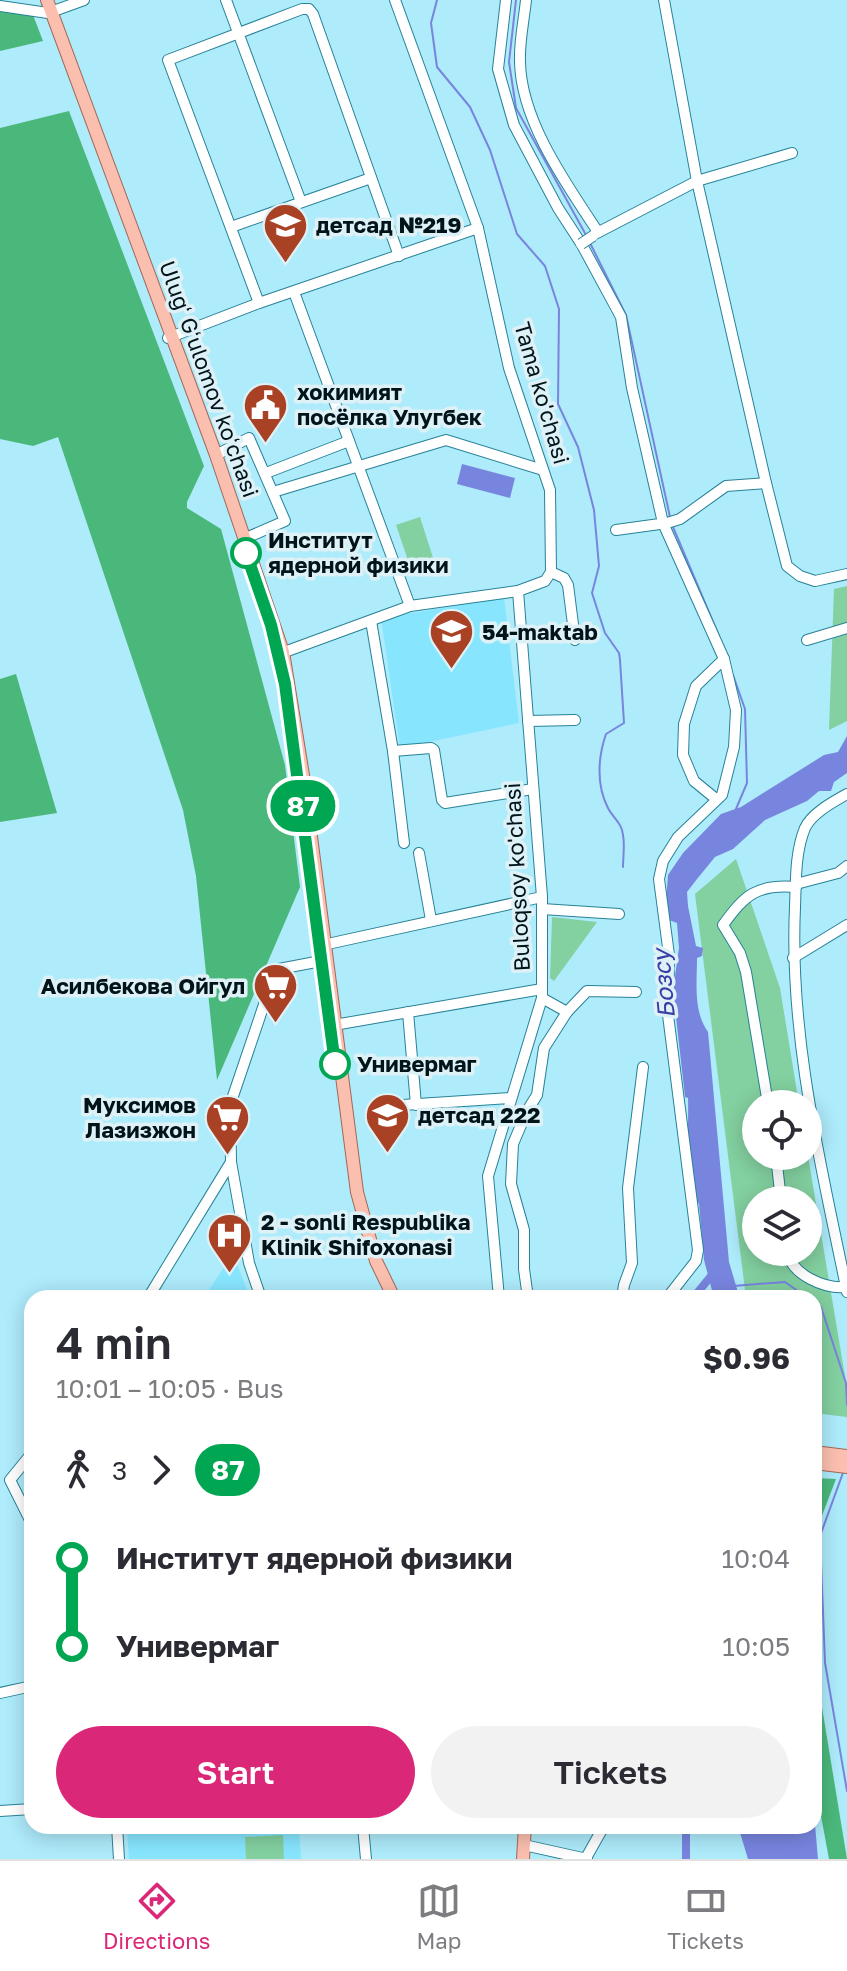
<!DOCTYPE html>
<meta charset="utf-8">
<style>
body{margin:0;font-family:"Golos Text",sans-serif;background:#f2f2f3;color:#2b2b33;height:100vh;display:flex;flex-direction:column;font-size:30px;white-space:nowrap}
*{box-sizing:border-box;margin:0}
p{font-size:26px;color:#7c7c81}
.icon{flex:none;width:44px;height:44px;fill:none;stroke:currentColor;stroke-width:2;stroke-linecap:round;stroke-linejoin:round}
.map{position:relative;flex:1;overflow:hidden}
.details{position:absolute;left:24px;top:1290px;width:798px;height:544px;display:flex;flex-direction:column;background:#fff;border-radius:24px;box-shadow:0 4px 20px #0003}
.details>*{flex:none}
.badge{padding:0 16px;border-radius:26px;font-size:28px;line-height:52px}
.tools{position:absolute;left:742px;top:1090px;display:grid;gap:16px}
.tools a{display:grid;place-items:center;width:80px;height:80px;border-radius:50%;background:#fff;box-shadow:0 4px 20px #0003;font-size:40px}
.map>.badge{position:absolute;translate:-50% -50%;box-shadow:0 0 0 4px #fff}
.legs{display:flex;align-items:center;gap:12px;height:88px;padding:0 32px;font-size:26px}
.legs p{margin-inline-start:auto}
.head{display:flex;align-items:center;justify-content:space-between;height:136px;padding:0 32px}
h1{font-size:44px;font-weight:600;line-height:60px}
.action{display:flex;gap:16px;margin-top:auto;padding:16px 32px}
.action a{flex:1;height:92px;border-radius:48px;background:#db2777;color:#fff;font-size:32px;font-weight:600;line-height:92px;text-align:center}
.action a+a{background:#f2f2f3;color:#2b2b33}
ul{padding:0 32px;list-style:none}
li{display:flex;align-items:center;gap:28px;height:88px;font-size:30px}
li i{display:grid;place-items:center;width:12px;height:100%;margin:0 10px;background:currentColor}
li i::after{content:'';width:20px;height:20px;margin:-10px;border:6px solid;border-radius:50%;background:#fff}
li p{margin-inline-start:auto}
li:first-child i{background:linear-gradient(#0000 50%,currentColor 0)}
li:last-child i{background:linear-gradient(currentColor 50%,#0000 0)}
.dock{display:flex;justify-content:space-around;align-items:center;height:112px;border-top:2px solid #e1e1e2;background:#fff;font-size:22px;color:#7c7c81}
.dock a{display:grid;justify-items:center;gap:4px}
.dock .selected{color:#db2777}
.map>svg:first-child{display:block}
.built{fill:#87e6fe}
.green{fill:#83d0a0;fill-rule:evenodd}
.forest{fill:#4bb87b}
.water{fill:#7885df}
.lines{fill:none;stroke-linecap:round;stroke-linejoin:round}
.stream{stroke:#7885df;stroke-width:2}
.canal{stroke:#7885df;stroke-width:8}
.minor-casing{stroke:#278297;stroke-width:12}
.major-casing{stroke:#a26858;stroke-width:14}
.minor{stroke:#fff;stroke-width:10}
.major{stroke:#fbbfaf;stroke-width:12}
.minor-bridge-casing{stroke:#278297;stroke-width:12;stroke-linecap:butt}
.minor-bridge{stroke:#fff;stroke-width:10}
.line-1-casing{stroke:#fff;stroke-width:18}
.line-1{stroke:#00a651;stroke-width:12}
.stop-1-dot{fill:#fff;stroke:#00a651;stroke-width:4}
.labels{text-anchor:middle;stroke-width:7;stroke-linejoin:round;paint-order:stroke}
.poi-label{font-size:22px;font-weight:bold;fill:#00141a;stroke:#ddf1f6;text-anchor:start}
.street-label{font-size:22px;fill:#00141a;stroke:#ddf1f6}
.stop-label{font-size:22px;font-weight:bold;fill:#00141a;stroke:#ddf1f6;text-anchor:start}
.water-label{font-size:24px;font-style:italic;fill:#3b3da5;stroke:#ddf1f6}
</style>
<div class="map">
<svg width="847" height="1859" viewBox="0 0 847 1859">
<rect width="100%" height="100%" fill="#aeebfb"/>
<g class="built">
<polygon points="504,598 519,723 400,748 381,618"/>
<polygon points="233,1253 250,1298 204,1298"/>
<polygon points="127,1826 299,1826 301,1859 129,1859"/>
</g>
<g class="green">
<polygon points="420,517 434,561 411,569 396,525"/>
<polygon points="847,586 847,721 829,730 834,589"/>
<path d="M736 859 780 988 799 1104H756V1156H808L847 1388V1417L814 1413V1298H746L695 894ZM756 1200H808V1252H756Z"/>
<polygon points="552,917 597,922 554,981 550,978"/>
<polygon points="283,1835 284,1859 246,1859 245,1837"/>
</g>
<g class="forest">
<polygon points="0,10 33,15 43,41 0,51"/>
<polygon points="69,111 204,466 187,502 187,508 221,529 285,765 300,887 217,1080 196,876 183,810 58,437 33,446 0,439 0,128"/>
<polygon points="16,674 57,813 0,822 0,679"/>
<polygon points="814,1478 836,1479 818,1526 814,1580"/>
<polygon points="814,1602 816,1671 847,1859 829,1859 814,1778"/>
</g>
<g class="water">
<polygon points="462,464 515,478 510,498 457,484"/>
<path d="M847 736V773L834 782 831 791H819L807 801 765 820 733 849 715 857 697 879 687 892 688 906 696 946 703 948 702 956 697 958C697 982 693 1011 708 1032L729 1262 737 1289V1298H714L704 1260 699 1204C684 1183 689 1124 688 1098L685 1097 673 990 679 948 677 923 669 920 666 901 668 875 683 853 721 814 741 807 824 755 838 752Z"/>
<polygon points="814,1813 818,1859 748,1859 738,1826 814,1826"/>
</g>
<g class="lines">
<g class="stream">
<path d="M437 0 431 23 437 67 470 107 490 150 517 234 545 266 559 309 558 404 578 447 594 510 599 566 592 593 605 633 619 653 620 660 624 723 606 734C598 757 596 785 608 808 613 818 622 823 623 835 625 845 623 857 623 867"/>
<polyline points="516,0 509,62 516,108 586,235"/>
<polyline points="589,241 626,315 670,517"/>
<polyline points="673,527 719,636"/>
<polyline points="733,675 745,709 747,783 736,809"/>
<polyline points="733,1286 785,1282 808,1298"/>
<polyline points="814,1302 821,1307 846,1383 847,1405"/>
<polyline points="844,1470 820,1536 825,1663 847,1791"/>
</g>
<g class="canal">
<polyline points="693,1298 716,1270"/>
<polyline points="686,1859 686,1826"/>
</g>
<defs>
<g id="minor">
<polyline points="226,0 301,202"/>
<polyline points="395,0 478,228 509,368 550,490 551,572"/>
<polyline points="506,0 498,69 514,125 558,208 582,245 621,317 632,388 663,523 724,659 736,710 734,747 722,795 678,837 663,861 659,879 669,955 668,1015 698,1250 696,1261 667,1298"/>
<path d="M526 0C524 20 519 42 520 62 521 121 567 185 598 232"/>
<polyline points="664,0 697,181 766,483 787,566 800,576 815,581 847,574"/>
<polyline points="0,6 48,13 84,0"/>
<polyline points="231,227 371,178"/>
<polyline points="595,234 697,181 792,153"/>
<polyline points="294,292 410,606"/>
<polyline points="259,303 168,60 302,9 309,9 313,14 399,256"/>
<polyline points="168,338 259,303 478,228"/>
<polyline points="216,455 249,438 285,521 246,538"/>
<polyline points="266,473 349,441"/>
<polyline points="273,492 446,440 543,470"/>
<polyline points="616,530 667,523 680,519 726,486 766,483"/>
<polyline points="551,572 564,578 568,585 575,640"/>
<polyline points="371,621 393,751 404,843"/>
<polyline points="807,640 847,628"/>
<polyline points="279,654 410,606 518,591 545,581 551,572"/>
<polyline points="528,721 575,720"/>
<polyline points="393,751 431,748 434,750 442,800 445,803 533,789"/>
<path d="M847 794C833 802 812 813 805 828 795 852 796 881 795 907 789 1037 821 1165 847 1292"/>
<polyline points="716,799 694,781 683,755 684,724 696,686 724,659"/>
<polyline points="419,853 431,920"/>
<polyline points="796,884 838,873 847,866"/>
<polyline points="542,909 619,914"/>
<polyline points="323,945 542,897"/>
<polyline points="793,958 847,925"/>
<polyline points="542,998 567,1012"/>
<polyline points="408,1012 416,1105"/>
<polyline points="334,1025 542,989"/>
<path d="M768 1104 746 972 740 953 723 925C745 895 756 884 796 887"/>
<polyline points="387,1106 511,1098"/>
<polyline points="776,1156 781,1200"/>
<path d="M788 1252C791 1275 825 1289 846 1287"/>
<polyline points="148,1298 231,1162"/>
<polyline points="261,1298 249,1263 231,1162 230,1105 275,972 279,969 321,961"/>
<polyline points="499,1298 488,1176 542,998 542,897 518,591"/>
<polyline points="528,1298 524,1269 524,1230 511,1184 513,1144 527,1111 537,1095 544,1048 567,1012 587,991 636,992"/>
<polyline points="622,1298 624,1285 632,1263 628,1188 643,1067"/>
<polyline points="32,1453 10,1480 32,1524"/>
<polyline points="0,1693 32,1686"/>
<polyline points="0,1811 32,1809"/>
<polyline points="117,1826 119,1859"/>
<polyline points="363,1826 366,1859"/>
<polyline points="524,1845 587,1859"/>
<polyline points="586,1858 604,1826"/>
</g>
<g id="major">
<polyline points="47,0 216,455 283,652 303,775 357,1192 376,1261 394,1298"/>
<polyline points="814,1452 847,1456"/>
<polyline points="814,1463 847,1467"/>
<polyline points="523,1859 525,1826"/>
</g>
</defs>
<use href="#minor" class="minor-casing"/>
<use href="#major" class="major-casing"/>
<use href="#minor" class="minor"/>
<use href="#major" class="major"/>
<defs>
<polyline id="minor-bridge" points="581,244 593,236"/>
</defs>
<use href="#minor-bridge" class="minor-bridge-casing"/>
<use href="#minor-bridge" class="minor-bridge"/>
</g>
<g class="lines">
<defs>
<polyline id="line-1" points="246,553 271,625 285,684 335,1064"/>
</defs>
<use href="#line-1" class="line-1-casing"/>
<use href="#line-1" class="line-1"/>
</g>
<defs>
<symbol id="school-pin" viewBox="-11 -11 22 30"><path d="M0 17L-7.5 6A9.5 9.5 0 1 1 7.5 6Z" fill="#a94124" stroke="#ddf1f6"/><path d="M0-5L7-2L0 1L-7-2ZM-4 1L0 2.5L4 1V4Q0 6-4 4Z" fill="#fff"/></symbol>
<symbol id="civic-pin" viewBox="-11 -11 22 30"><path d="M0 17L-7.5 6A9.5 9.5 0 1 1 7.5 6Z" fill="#a94124" stroke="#ddf1f6"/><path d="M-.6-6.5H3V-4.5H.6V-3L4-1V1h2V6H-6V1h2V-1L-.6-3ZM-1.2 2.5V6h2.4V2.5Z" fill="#fff"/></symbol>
<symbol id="supermarket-pin" viewBox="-11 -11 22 30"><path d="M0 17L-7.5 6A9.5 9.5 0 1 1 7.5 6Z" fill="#a94124" stroke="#ddf1f6"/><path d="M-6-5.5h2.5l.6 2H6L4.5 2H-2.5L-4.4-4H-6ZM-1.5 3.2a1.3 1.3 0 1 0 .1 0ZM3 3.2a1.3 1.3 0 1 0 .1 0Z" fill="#fff"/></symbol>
<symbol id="hospital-pin" viewBox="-11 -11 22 30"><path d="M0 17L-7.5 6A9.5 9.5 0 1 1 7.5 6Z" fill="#a94124" stroke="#ddf1f6"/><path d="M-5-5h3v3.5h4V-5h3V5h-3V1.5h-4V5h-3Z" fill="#fff"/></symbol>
</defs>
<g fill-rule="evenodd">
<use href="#school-pin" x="260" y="200" width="51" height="69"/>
<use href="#civic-pin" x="240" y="380" width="51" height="69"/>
<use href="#school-pin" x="426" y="606" width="51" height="69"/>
<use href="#supermarket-pin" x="250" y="960" width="51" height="69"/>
<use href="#school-pin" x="362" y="1090" width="51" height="69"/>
<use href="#supermarket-pin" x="202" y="1092" width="51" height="69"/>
<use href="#hospital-pin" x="204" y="1210" width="51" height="69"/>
</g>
<g class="stop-1-dot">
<circle cx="246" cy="553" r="14"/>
<circle cx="335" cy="1064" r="14"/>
</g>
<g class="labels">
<g class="poi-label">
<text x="316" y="233">детсад №219</text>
<text x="297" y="400">хокимият<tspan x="297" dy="25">посёлка Улугбек</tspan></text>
<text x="482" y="640">54-maktab</text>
<text x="245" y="994" text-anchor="end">Асилбекова Ойгул</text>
<text x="196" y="1113" text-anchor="end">Муксимов<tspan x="196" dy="25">Лазизжон</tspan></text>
<text x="418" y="1123">детсад 222</text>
<text x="261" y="1230">2 - sonli Respublika<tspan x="261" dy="25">Klinik Shifoxonasi</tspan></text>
</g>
<g class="street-label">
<text transform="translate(209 379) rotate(70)" y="8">Ulugʻ Gʻulomov koʻchasi</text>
<text transform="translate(542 393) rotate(74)" y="8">Tama ko'chasi</text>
<text transform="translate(517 877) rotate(-93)" y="8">Buloqsoy ko'chasi</text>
</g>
<g class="stop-label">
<text x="268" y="548">Институт<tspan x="268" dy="25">ядерной физики</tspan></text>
<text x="357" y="1072">Универмаг</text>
</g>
<g class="water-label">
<text transform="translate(664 984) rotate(-95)" y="8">Бозсу</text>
</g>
</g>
</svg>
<div class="tools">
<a><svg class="icon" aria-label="locate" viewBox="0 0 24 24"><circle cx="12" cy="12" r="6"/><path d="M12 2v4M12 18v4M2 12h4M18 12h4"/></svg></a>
<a><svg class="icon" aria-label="layers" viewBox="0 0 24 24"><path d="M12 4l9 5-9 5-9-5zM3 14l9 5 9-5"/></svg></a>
</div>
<b class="badge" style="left:303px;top:806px;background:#00a651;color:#fff">87</b>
<section class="details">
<div class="head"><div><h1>4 min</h1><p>10:01 – 10:05 · Bus</p></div><b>$0.96</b></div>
<div class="legs"><svg class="icon" aria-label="walk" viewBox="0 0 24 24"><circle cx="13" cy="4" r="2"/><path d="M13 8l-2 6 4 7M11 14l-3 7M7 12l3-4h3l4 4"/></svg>3<svg class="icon" aria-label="forward" viewBox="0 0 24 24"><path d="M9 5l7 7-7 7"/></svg><b class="badge" style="background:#00a651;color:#fff">87</b></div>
<ul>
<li><i style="color:#00a651"></i><b>Институт ядерной физики</b><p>10:04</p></li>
<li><i style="color:#00a651"></i><b>Универмаг</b><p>10:05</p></li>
</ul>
<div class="action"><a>Start</a><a>Tickets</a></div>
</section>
</div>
<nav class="dock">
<a class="selected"><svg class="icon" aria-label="directions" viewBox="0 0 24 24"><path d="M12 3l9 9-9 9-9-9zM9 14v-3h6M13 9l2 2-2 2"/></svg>Directions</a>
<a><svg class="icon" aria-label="map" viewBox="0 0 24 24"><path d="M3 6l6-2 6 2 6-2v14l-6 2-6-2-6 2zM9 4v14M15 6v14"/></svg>Map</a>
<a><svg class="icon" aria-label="tickets" viewBox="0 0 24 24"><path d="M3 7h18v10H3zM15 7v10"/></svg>Tickets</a>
</nav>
